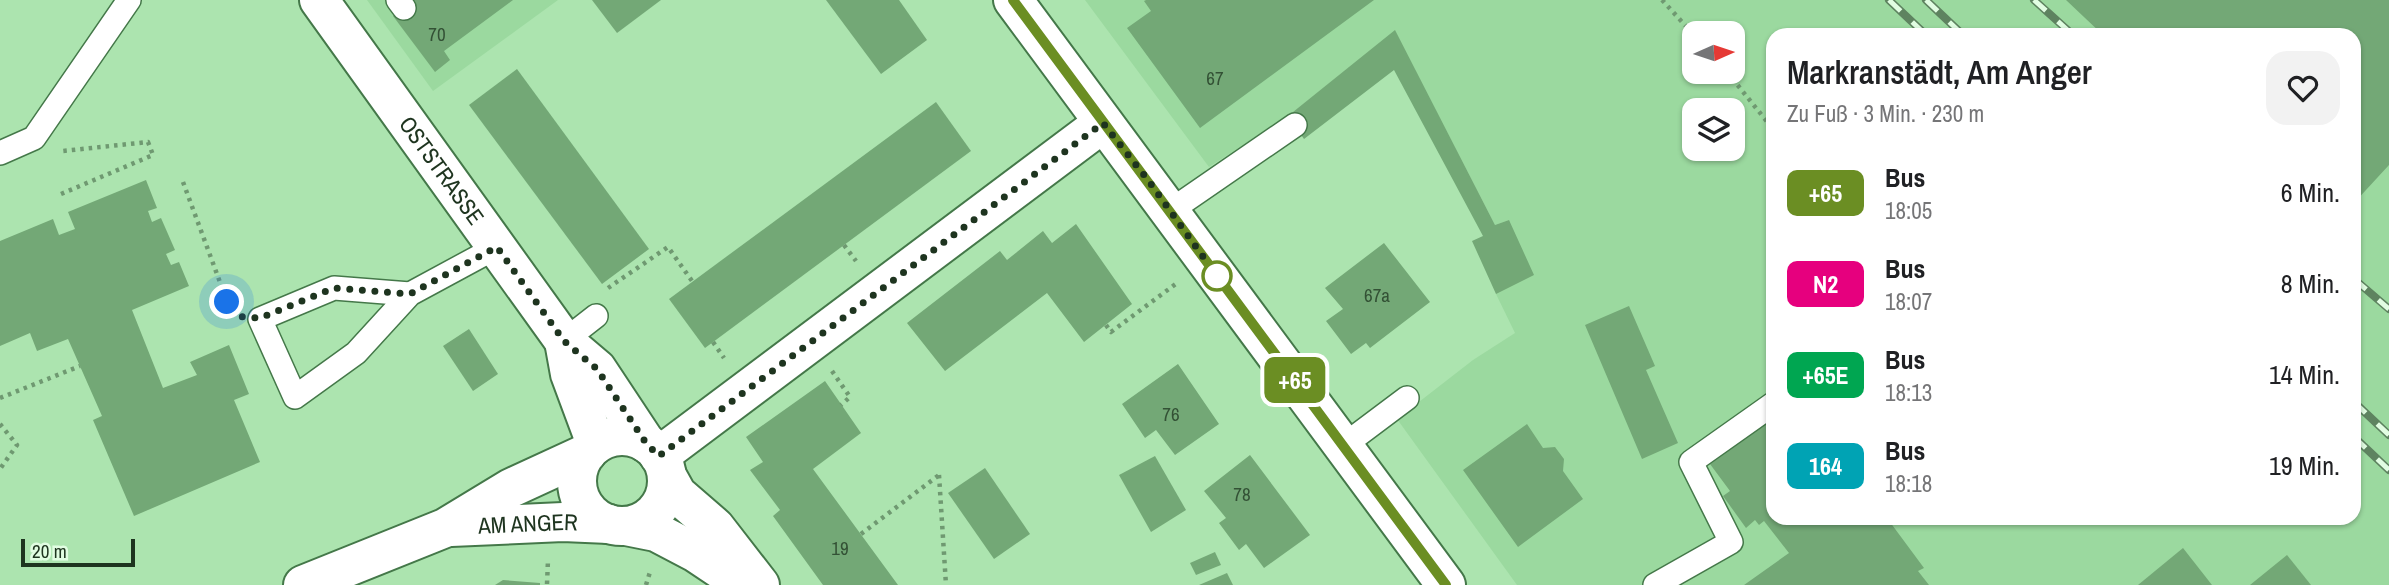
<!DOCTYPE html>
<html lang="de">
<meta charset="utf-8">
<style>
body{margin:0;font-family:"Archivo Narrow",sans-serif;background:#f2f2f2;color:#202124;height:100vh;display:flex;flex-direction:column;font-size:26px;white-space:nowrap}
*{box-sizing:border-box;margin:0}
p{font-size:23px;color:#757577}
.icon{flex:none;width:38px;height:38px;fill:none;stroke:currentColor;stroke-width:2;stroke-linecap:round;stroke-linejoin:round}
.map{position:relative;flex:1;overflow:hidden}
.panel{position:absolute;left:1766px;top:28px;width:595px;height:497px;display:flex;flex-direction:column;background:#fff;border-radius:21px;box-shadow:0 2px 5px #0004}
.panel>*{flex:none}
.badge{padding:0 14px;border-radius:10px;font-size:24px;line-height:46px}
.needle{width:46px;rotate:87deg}
.controls{position:absolute;left:1682px;top:21px;display:grid;gap:14px}
.controls a{display:grid;place-items:center;width:63px;height:63px;border-radius:14px;background:#fff;box-shadow:0 2px 5px #0004;font-size:35px}
.scale{position:absolute;left:21px;bottom:18px;width:114px;box-sizing:border-box;padding-left:7px;border:4px solid #1e341f;border-top:0;font-size:19px;line-height:24px;white-space:nowrap;color:#1e341f;-webkit-text-stroke:5px #e1fde2;paint-order:stroke}
.you{position:absolute;width:35px;height:35px;margin:-18px;border:5px solid #fff;border-radius:50%;background:#1a73e8;box-shadow:0 0 0 10px #1a73e833}
.map>.badge{position:absolute;translate:-50% -50%;box-shadow:0 0 0 4px #fff}
.round{display:grid;place-items:center;flex:none;width:74px;height:74px;border-radius:21px;background:#f2f2f2}
.overview{display:flex;align-items:center;justify-content:space-between;height:119px;padding:0 21px}
h1{font-size:33px;font-weight:600;line-height:52px}
ul{padding:0;list-style:none}
li{display:flex;align-items:center;gap:21px;height:91px;padding:0 21px}
li div{flex:1}
li b{display:block;font-size:26px}
li em{font-style:normal}
li .badge{min-width:77px;font-weight:700;text-align:center}
.map>svg:first-child{display:block}
.built{fill:#9bd99f;fill-rule:evenodd}
.building{fill:#73a876}
.lines{fill:none;stroke-linecap:round;stroke-linejoin:round}
.lane-casing{stroke:#447849;stroke-width:26}
.street-casing{stroke:#447849;stroke-width:42}
.primary-casing{stroke:#447849;stroke-width:42}
.path{stroke:#6f9971;stroke-width:4.5;stroke-dasharray:3.5 5;stroke-linecap:butt}
.lane{stroke:#fff;stroke-width:23}
.street{stroke:#fff;stroke-width:38}
.primary{stroke:#fff;stroke-width:38}
.rail-casing{stroke:#5e8360;stroke-width:8}
.rail{stroke:#e1fde2;stroke-width:5;stroke-dasharray:16;stroke-linecap:butt}
.line-casing{stroke:#fff;stroke-width:16}
.line{stroke:#6b8e23;stroke-width:10}
.walk{stroke:#1e341f;stroke-width:7;stroke-dasharray:0 12.6}
.stop-dot{fill:#fff;stroke:#6b8e23;stroke-width:3.5}
.labels{text-anchor:middle;stroke-width:5;stroke-linejoin:round;paint-order:stroke}
.number-label{font-size:19px;fill:#335135}
.street-label{font-size:23px;fill:#1e341f;stroke:#e1fde2}
</style>
<div class="map">
<svg width="2389" height="585" viewBox="0 0 2389 585">
<rect width="100%" height="100%" fill="#ace4af"/>
<g class="built">
<polygon points="367,0 558,0 433,91"/>
<path d="M1085 0H2389V585H1517L1397 419 1473 360 1515 333 1496 294 1509 220 1495 225 1395 31 1288 116 1209 167ZM1694 33H1732V72H1694ZM1773 35H2354V518H1773ZM1694 110H1732V149H1694Z"/>
</g>
<g class="building">
<polygon points="405,0 513,0 444,51 450,60 435,72 393,16 408,5"/>
<polygon points="592,0 661,0 617,33"/>
<polygon points="826,0 899,0 927,40 881,74"/>
<polygon points="1146,0 1374,0 1200,128 1127,28 1151,11 1144,1"/>
<polygon points="2066,0 2389,0 2389,165 2354,203 2354,35 2103,35"/>
<polygon points="1395,30 1495,225 1509,220 1534,275 1496,294 1472,241 1483,236 1394,70 1304,139 1288,116"/>
<polygon points="517,69 649,249 602,284 469,105"/>
<polygon points="936,102 971,151 705,348 669,299"/>
<polygon points="146,180 157,208 148,211 152,222 161,218 175,250 166,254 171,265 179,262 189,286 132,310 163,388 197,375 190,362 229,345 249,394 234,400 260,462 134,516 93,420 102,416 68,339 37,351 30,333 0,346 0,241 53,219 59,235 75,229 68,212"/>
<polygon points="1076,224 1132,304 1084,342 1047,293 945,371 907,323 1000,251 1007,260 1043,231 1052,243"/>
<polygon points="1384,243 1430,302 1370,348 1366,343 1351,354 1326,321 1343,309 1325,288"/>
<polygon points="1629,306 1655,366 1646,370 1678,443 1642,459 1585,325"/>
<polygon points="469,329 498,374 473,391 443,346"/>
<polygon points="1178,364 1219,424 1175,455 1156,430 1145,438 1122,404"/>
<polygon points="825,381 861,433 813,469 898,585 823,585 773,516 780,510 750,470 763,462 746,437"/>
<polygon points="1773,418 1773,518 1887,518 1924,568 1918,571 1929,585 1744,585 1789,553 1764,521 1759,525 1755,520 1746,528 1723,496 1730,491 1710,464"/>
<polygon points="1527,424 1543,448 1555,447 1564,459 1563,471 1583,499 1518,547 1463,470"/>
<polygon points="1250,455 1310,535 1264,568 1246,544 1239,550 1219,523 1226,518 1204,491"/>
<polygon points="1155,456 1186,510 1151,532 1119,475"/>
<polygon points="985,468 1030,534 994,559 948,493"/>
<polygon points="2183,548 2212,585 2138,585"/>
<polygon points="1215,552 1221,565 1196,575 1190,563"/>
<polygon points="2287,555 2311,585 2250,585"/>
<polygon points="1227,573 1233,585 1199,585"/>
<polygon points="503,580 540,583 540,585 495,585"/>
</g>
<g class="lines">
<defs>
<g id="lane">
<polyline points="398,0 404,8"/>
<polyline points="0,153 34,138 129,0"/>
<polyline points="1170,211 1295,125"/>
<polyline points="410,294 334,288 260,319 295,397 356,353 410,294 497,247"/>
<polyline points="564,341 596,316"/>
<polyline points="1343,446 1407,398"/>
<polyline points="1655,585 1731,542 1691,462 1773,404"/>
</g>
<g id="street">
<path id="s1" d="M319 0 564 341 597 369 646 443"/>
<polyline points="564,341 570,374 596,444"/>
<circle cx="622" cy="481" r="45"/>
<polyline points="659,456 1103,123"/>
<polyline points="667,476 677,494 715,527 760,585"/>
<polyline points="626,526 656,532 696,553 744,585"/>
<path id="s2" d="M451 527 563 522 609 524"/>
<polyline points="303,585 445,528 511,488 587,453"/>
</g>
<polyline id="primary" points="1013,0 1446,585"/>
</defs>
<use href="#lane" class="lane-casing"/>
<use href="#street" class="street-casing"/>
<use href="#primary" class="primary-casing"/>
<g class="path">
<polyline points="1662,0 1694,35"/>
<polyline points="1727,72 1773,129"/>
<polyline points="183,182 231,312"/>
<polyline points="61,194 153,155 148,142 63,151"/>
<polyline points="844,245 856,261"/>
<polyline points="608,288 668,247 692,281"/>
<polyline points="1106,325 1111,332 1177,283"/>
<polyline points="713,342 724,358"/>
<polyline points="832,371 850,397 841,405"/>
<polyline points="0,398 80,366"/>
<polyline points="0,424 17,445 0,469"/>
<polyline points="939,475 946,585"/>
<polyline points="861,534 939,475"/>
<polyline points="547,584 548,560"/>
<polyline points="646,585 650,572"/>
</g>
<use href="#lane" class="lane"/>
<use href="#street" class="street"/>
<use href="#primary" class="primary"/>
<defs>
<g id="rail">
<polyline points="1889,0 1926,35"/>
<polyline points="1926,0 1963,35"/>
<polyline points="2034,0 2073,35"/>
<polyline points="2354,279 2389,309"/>
<polyline points="2354,402 2389,435"/>
<polyline points="2354,437 2389,470"/>
</g>
</defs>
<use href="#rail" class="rail-casing"/>
<use href="#rail" class="rail"/>
</g>
<g class="lines">
<defs>
<polyline id="line" points="1013,0 1446,585"/>
</defs>
<use href="#line" class="line-casing"/>
<use href="#line" class="line"/>
<polyline class="walk" points="227,302 232,316 260,318 334,288 410,294 497,247 564,341 597,369 646,443 659,456 1103,123 1148,180 1217,276"/>
</g>
<circle class="stop-dot" cx="1217" cy="276" r="14"/>
<g class="labels">
<g class="number-label">
<text x="437" y="41">70</text>
<text x="1215" y="85">67</text>
<text x="1377" y="302">67a</text>
<text x="1171" y="421">76</text>
<text x="1242" y="501">78</text>
<text x="840" y="555">19</text>
</g>
<g class="street-label">
<text dy="8" stroke="none"><textPath href="#s1" startOffset="210">OSTSTRASSE</textPath></text>
<text dy="8" stroke="none"><textPath href="#s2" startOffset="77">AM ANGER</textPath></text>
</g>
</g>
</svg>
<div class="controls">
<a><svg class="needle" viewBox="-14 -14 28 28"><path d="M0-13l5 13h-10z" fill="#e53935"/><path d="M0 13l5-13h-10z" fill="#757577"/></svg></a>
<a><svg class="icon" aria-label="layers" viewBox="0 0 24 24"><path d="M12 4l9 5-9 5-9-5zM3 14l9 5 9-5"/></svg></a>
</div>
<div class="scale">20 m</div>
<div class="you" style="left:227px;top:302px"></div>
<b class="badge" style="left:1295px;top:380px;background:#6b8e23;color:#fff">+65</b>
<section class="panel">
<div class="overview"><div><h1>Markranstädt, Am Anger</h1><p>Zu Fuß · 3 Min. · 230 m</p></div><a class="round"><svg class="icon" aria-label="heart" viewBox="0 0 24 24"><path d="M12 20l-8-8c-3-5 5-10 8-4 3-6 11-1 8 4z"/></svg></a></div>
<ul>
<li><span class="badge" style="background:#6b8e23;color:#fff">+65</span><div><b>Bus</b><p>18:05</p></div><em>6 Min.</em></li>
<li><span class="badge" style="background:#e6007e;color:#fff">N2</span><div><b>Bus</b><p>18:07</p></div><em>8 Min.</em></li>
<li><span class="badge" style="background:#00a651;color:#fff">+65E</span><div><b>Bus</b><p>18:13</p></div><em>14 Min.</em></li>
<li><span class="badge" style="background:#00a3b4;color:#fff">164</span><div><b>Bus</b><p>18:18</p></div><em>19 Min.</em></li>
</ul>
</section>
</div>
